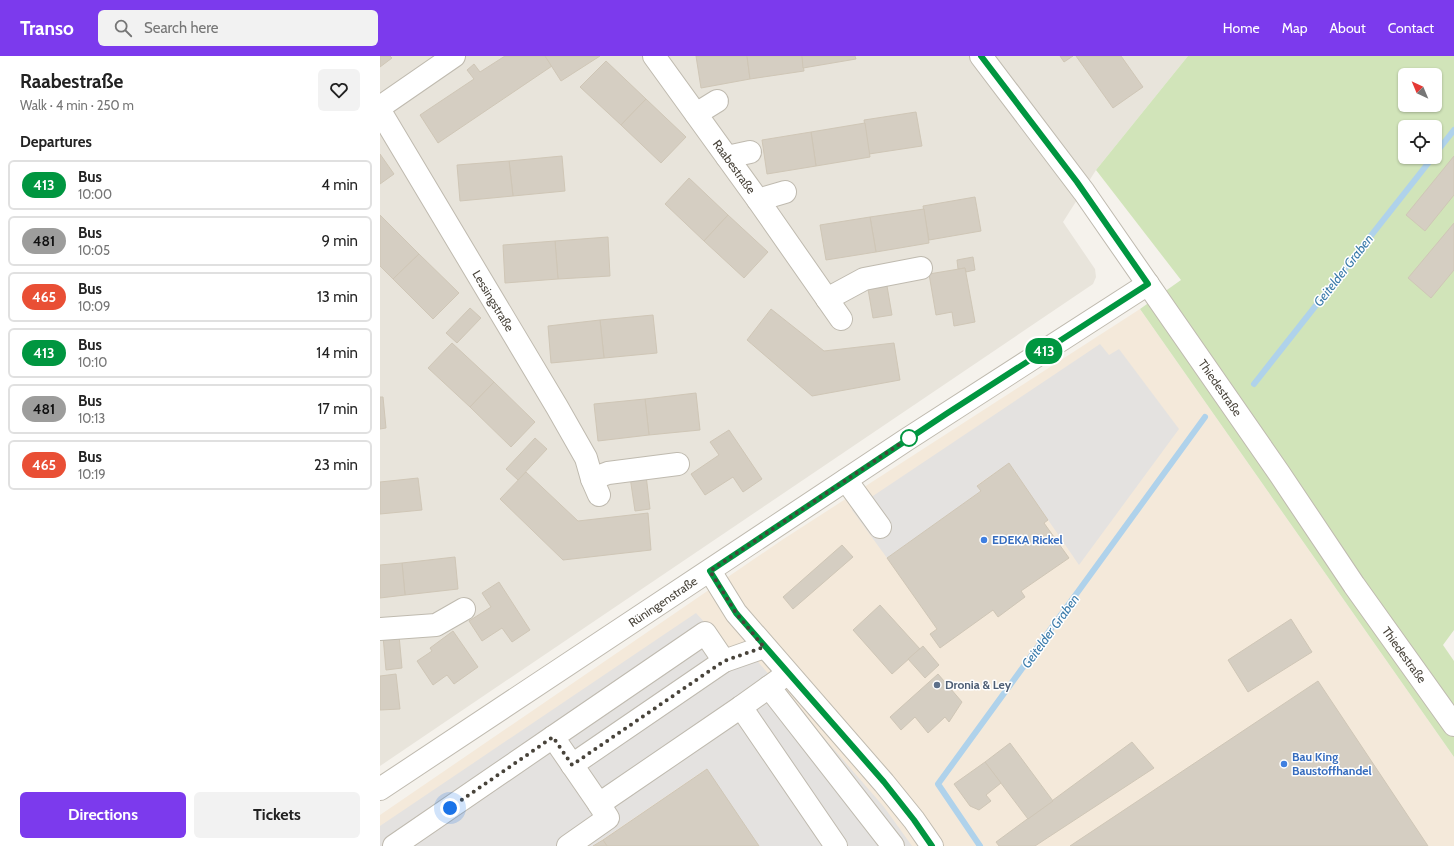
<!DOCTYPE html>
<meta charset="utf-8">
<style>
body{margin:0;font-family:Cabin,sans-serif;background:#f2f2f2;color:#222;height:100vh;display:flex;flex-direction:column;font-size:15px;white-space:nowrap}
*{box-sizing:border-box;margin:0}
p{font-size:13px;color:#767676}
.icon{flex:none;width:22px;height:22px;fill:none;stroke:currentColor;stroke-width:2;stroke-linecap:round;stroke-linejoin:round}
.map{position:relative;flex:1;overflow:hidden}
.side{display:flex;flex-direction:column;background:#fff;width:380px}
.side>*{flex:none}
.badge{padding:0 8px;border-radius:13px;font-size:14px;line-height:26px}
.needle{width:26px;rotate:316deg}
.buttons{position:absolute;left:1018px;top:12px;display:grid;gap:8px}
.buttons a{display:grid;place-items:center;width:44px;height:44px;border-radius:6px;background:#fff;box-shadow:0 1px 3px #0004;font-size:20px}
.you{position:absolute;width:20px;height:20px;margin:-10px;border:3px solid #fff;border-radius:50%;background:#1a73e8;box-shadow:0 0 0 6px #1a73e833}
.map>.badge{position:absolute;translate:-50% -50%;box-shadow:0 0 0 2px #fff}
h2{padding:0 20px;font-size:15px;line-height:36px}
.round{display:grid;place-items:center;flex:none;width:42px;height:42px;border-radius:6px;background:#f2f2f2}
.headline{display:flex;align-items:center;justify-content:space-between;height:68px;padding:0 20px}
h1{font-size:19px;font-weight:800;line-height:30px}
.cta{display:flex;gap:8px;margin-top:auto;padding:8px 20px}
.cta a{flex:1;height:46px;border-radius:6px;background:#7c3aed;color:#fff;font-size:16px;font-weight:800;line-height:46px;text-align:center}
.cta a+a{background:#f2f2f2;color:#222}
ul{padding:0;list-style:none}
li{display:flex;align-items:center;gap:12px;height:50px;margin:0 8px 6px;padding:0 12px;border:2px solid #e0e0e0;border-radius:6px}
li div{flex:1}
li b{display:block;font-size:15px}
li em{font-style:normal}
li .badge{min-width:44px;font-weight:700;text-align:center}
header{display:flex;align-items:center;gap:24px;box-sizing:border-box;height:56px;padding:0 20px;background:#7c3aed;color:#fff}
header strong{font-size:19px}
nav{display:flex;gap:22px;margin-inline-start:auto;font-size:14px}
.search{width:280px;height:36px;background:#f2f2f2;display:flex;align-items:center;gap:10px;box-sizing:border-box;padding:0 14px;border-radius:6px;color:#767676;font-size:15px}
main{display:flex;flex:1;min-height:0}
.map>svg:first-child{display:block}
.residential{fill:#e8e4db}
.commercial{fill:#f4e9da}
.green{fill:#d1e4b9;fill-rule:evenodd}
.parking{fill:#e4e2e0}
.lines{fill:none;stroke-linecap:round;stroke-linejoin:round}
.stream{stroke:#afd2eb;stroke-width:6}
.building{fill:#d5cec2;stroke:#cfc6b6}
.minor-casing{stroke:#bfbaaf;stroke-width:24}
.minor{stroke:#fff;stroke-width:22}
.line-casing{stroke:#fff;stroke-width:9}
.line{stroke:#009640;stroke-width:6}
.walk{stroke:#48433a;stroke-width:4;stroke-dasharray:0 7.2}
.stop-dot{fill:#fff;stroke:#009640;stroke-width:2}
.shop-dot{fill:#3f7fe0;stroke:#fff;stroke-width:1.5}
.service-dot{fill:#5c6f8a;stroke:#fff;stroke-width:1.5}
.labels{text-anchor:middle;stroke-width:3;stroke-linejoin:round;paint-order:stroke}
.street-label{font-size:12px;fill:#48433a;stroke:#fff}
.shop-label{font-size:12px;font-weight:bold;fill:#366cbe;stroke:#fff;text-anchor:start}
.service-label{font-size:12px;font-weight:bold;fill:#4e5e75;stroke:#fff;text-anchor:start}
.water-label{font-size:13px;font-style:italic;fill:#3c7cab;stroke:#fff}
</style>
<header>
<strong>Transo</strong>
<div class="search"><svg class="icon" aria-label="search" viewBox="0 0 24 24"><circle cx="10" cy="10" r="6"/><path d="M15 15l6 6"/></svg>Search here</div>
<nav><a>Home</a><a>Map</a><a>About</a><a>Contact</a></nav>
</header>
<main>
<section class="side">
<div class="headline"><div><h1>Raabestraße</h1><p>Walk · 4 min · 250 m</p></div><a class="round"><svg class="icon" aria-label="heart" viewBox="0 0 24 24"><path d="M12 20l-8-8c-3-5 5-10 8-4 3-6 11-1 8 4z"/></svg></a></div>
<h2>Departures</h2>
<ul>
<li><span class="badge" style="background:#009640;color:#fff">413</span><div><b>Bus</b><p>10:00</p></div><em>4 min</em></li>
<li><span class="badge" style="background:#9d9d9c;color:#111">481</span><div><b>Bus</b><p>10:05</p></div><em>9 min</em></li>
<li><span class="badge" style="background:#e94f35;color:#fff">465</span><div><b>Bus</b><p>10:09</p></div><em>13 min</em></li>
<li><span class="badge" style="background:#009640;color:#fff">413</span><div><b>Bus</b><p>10:10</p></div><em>14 min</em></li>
<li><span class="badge" style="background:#9d9d9c;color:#111">481</span><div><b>Bus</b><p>10:13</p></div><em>17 min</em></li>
<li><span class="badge" style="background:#e94f35;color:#fff">465</span><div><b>Bus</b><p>10:19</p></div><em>23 min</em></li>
</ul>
<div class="cta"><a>Directions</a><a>Tickets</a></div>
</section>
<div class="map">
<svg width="1074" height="790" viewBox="0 0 1074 790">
<rect width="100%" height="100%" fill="#f5f2ec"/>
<polygon class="residential" points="0,0 808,0 716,114 683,166 715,213 716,221 713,228 0,710"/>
<polygon class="commercial" points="760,253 1074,701 1074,790 0,790 0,759 402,484"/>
<path class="green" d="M808 0H1074V574L1063 589 1074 605V701L760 253 801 224 716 114ZM1025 19H1055V49H1025ZM1025 71H1055V101H1025Z"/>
<g class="parking">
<polygon points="720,288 729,299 739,293 799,373 699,509 629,407 597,429 601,435 507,502 472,454"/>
<polygon points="316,557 349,593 366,592 504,751 532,790 379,790 326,713 213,790 0,790 0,770"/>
</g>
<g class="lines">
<g class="stream">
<polyline points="1055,98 1074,74"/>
<polyline points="874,328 1053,101"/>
<polyline points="600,790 558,728 825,361"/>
</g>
</g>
<g class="building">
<polygon points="0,0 10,0 12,2 0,11"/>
<polygon points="125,0 165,0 172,10 58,87 40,59 94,23 87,14 94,8 100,16"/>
<polygon points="165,0 220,0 181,25"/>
<polygon points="316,0 367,0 370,23 321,32"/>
<polygon points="367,0 422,0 424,15 370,23"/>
<polygon points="422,0 475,0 476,3 423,12"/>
<polygon points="680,0 693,0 684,6"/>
<polygon points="696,0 741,0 763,31 733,52"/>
<polygon points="226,5 266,43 241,69 200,31"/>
<polygon points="266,43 306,81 281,107 241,69"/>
<polygon points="536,56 542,90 489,98 484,64"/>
<polygon points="485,67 490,101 436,110 431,76"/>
<polygon points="431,76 436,110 387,118 382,84"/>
<polygon points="0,98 14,118 0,128"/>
<polygon points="182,100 185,135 133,140 129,105"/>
<polygon points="1074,100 1074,139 1045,175 1026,159"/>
<polygon points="129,105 133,140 80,145 77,109"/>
<polygon points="309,122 348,159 324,185 285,148"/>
<polygon points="595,141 601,175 549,184 543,150"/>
<polygon points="544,153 549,187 496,196 490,161"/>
<polygon points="0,159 39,198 13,223 0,210"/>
<polygon points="348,159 388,196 364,222 324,185"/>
<polygon points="490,161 496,196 446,204 440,169"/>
<polygon points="1074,167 1074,214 1051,242 1028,222"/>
<polygon points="228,181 230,220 178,223 175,185"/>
<polygon points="175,185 178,223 125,227 123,189"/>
<polygon points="39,198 79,237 53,263 13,223"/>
<polygon points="593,201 595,214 586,216 585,212 578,213 577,204"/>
<polygon points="585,212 595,266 574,270 572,256 556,259 549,218"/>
<polygon points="507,230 512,259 493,262 488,233"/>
<polygon points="90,252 101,262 77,287 66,277"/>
<polygon points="391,253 444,295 514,287 520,324 432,340 367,284"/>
<polygon points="273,259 277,297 224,302 220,264"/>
<polygon points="220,264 224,302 171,307 168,270"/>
<polygon points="72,287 114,326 90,351 48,312"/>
<polygon points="114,326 155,366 131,391 90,351"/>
<polygon points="316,337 320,374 269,379 265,343"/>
<polygon points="0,341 3,341 6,372 0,373"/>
<polygon points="265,343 269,379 218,385 214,348"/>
<polygon points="349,374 382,423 363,436 353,421 325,439 311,418 339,399 330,386"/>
<polygon points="155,382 167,393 138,424 126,413"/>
<polygon points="629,407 668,464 664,467 689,502 641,535 645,541 618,561 613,554 560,592 550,578 557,573 507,502 601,435 597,430"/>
<polygon points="146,416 198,465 268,457 271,494 183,504 120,443"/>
<polygon points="266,419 270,453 255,455 250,421"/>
<polygon points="38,422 42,454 0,458 0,426"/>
<polygon points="462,489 473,501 413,553 403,541"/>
<polygon points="75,501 78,533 25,539 22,507"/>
<polygon points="22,507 25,539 0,542 0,509"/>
<polygon points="119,526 150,574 132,586 122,572 102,585 89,565 111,551 102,537"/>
<polygon points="500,549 540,593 512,618 473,574"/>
<polygon points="911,563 932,596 868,636 848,604"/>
<polygon points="73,575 98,611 74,628 67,619 53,629 37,605 52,595 50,592"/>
<polygon points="19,579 22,612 6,614 3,580"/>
<polygon points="543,590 559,609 545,622 528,603"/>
<polygon points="16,618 20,653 0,654 0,620"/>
<polygon points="558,618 582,646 569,666 565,661 548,677 535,661 521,674 510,661"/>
<polygon points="938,625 1048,790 690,790"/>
<polygon points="752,686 774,712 655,790 619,790 616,786"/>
<polygon points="630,687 673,745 648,763 605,706"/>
<polygon points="605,706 621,727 606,739 611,745 599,754 590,750 574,728"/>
<polygon points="327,713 379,790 227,790 223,784"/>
<polygon points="223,784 227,790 213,790"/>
</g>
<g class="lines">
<defs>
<g id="minor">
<polyline points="274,0 378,144 461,263"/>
<polyline points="601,0 704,136 899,417 974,529 1074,669"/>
<polyline points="0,51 74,0"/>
<polyline points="0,55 177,351 206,402 212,423 219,439"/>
<polyline points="316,58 337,45"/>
<polyline points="347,101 370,96"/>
<polyline points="378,144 405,136"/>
<polyline points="447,243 484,223 541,212"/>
<polyline points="212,423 228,417 298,408"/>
<polyline points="466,424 500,471"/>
<polyline points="330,515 356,557 504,727 534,764 552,790"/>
<polyline points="0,573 56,569 84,553"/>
<polyline points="344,605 325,577 173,681 219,748 361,651 407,618"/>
<polyline points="389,631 513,790"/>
<polyline points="361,651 456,790"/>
<polyline points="192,709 344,605 384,591"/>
<polyline points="0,733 526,384 768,228"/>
<polyline points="14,790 173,681"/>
<polyline points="188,790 228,762 219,748"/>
</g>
</defs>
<use href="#minor" class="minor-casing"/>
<use href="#minor" class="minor"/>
</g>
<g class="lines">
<defs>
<polyline id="line" points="552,790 534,764 504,726 356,557 330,515 566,358 768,228 697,126 601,0"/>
</defs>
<use href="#line" class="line-casing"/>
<use href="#line" class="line"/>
<polyline class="walk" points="70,752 173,681 192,709 344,605 384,591 356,557 330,515 529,382"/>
</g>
<circle class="stop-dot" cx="529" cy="382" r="8"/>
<g class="shop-dot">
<circle cx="604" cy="484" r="4"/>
<circle cx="904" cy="708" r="4"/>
</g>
<circle class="service-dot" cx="557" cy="629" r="4"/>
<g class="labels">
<g class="street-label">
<text transform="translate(354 111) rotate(54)" y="4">Raabestraße</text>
<text transform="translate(113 245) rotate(59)" y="4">Lessingstraße</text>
<text transform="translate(840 332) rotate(55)" y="4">Thiedestraße</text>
<text transform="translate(283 546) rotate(-34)" y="4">Rüningenstraße</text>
<text transform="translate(1024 599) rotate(54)" y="4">Thiedestraße</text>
</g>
<g class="shop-label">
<text x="612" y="488">EDEKA Rickel</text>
<text x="912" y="705">Bau King<tspan x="912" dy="14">Baustoffhandel</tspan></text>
</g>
<g class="service-label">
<text x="565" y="633">Dronia &amp; Ley</text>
</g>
<g class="water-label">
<text transform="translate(963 214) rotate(-52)" y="5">Geitelder Graben</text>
<text transform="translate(670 575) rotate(-54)" y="5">Geitelder Graben</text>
</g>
</g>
</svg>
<div class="buttons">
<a><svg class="needle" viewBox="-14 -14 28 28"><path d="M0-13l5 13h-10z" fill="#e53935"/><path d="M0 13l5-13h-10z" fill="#767676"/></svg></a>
<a><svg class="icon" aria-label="locate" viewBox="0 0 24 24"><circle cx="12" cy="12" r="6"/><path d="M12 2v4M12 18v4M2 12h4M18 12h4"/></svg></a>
</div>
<div class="you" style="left:70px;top:752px"></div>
<b class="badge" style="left:664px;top:295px;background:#009640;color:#fff">413</b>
</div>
</main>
